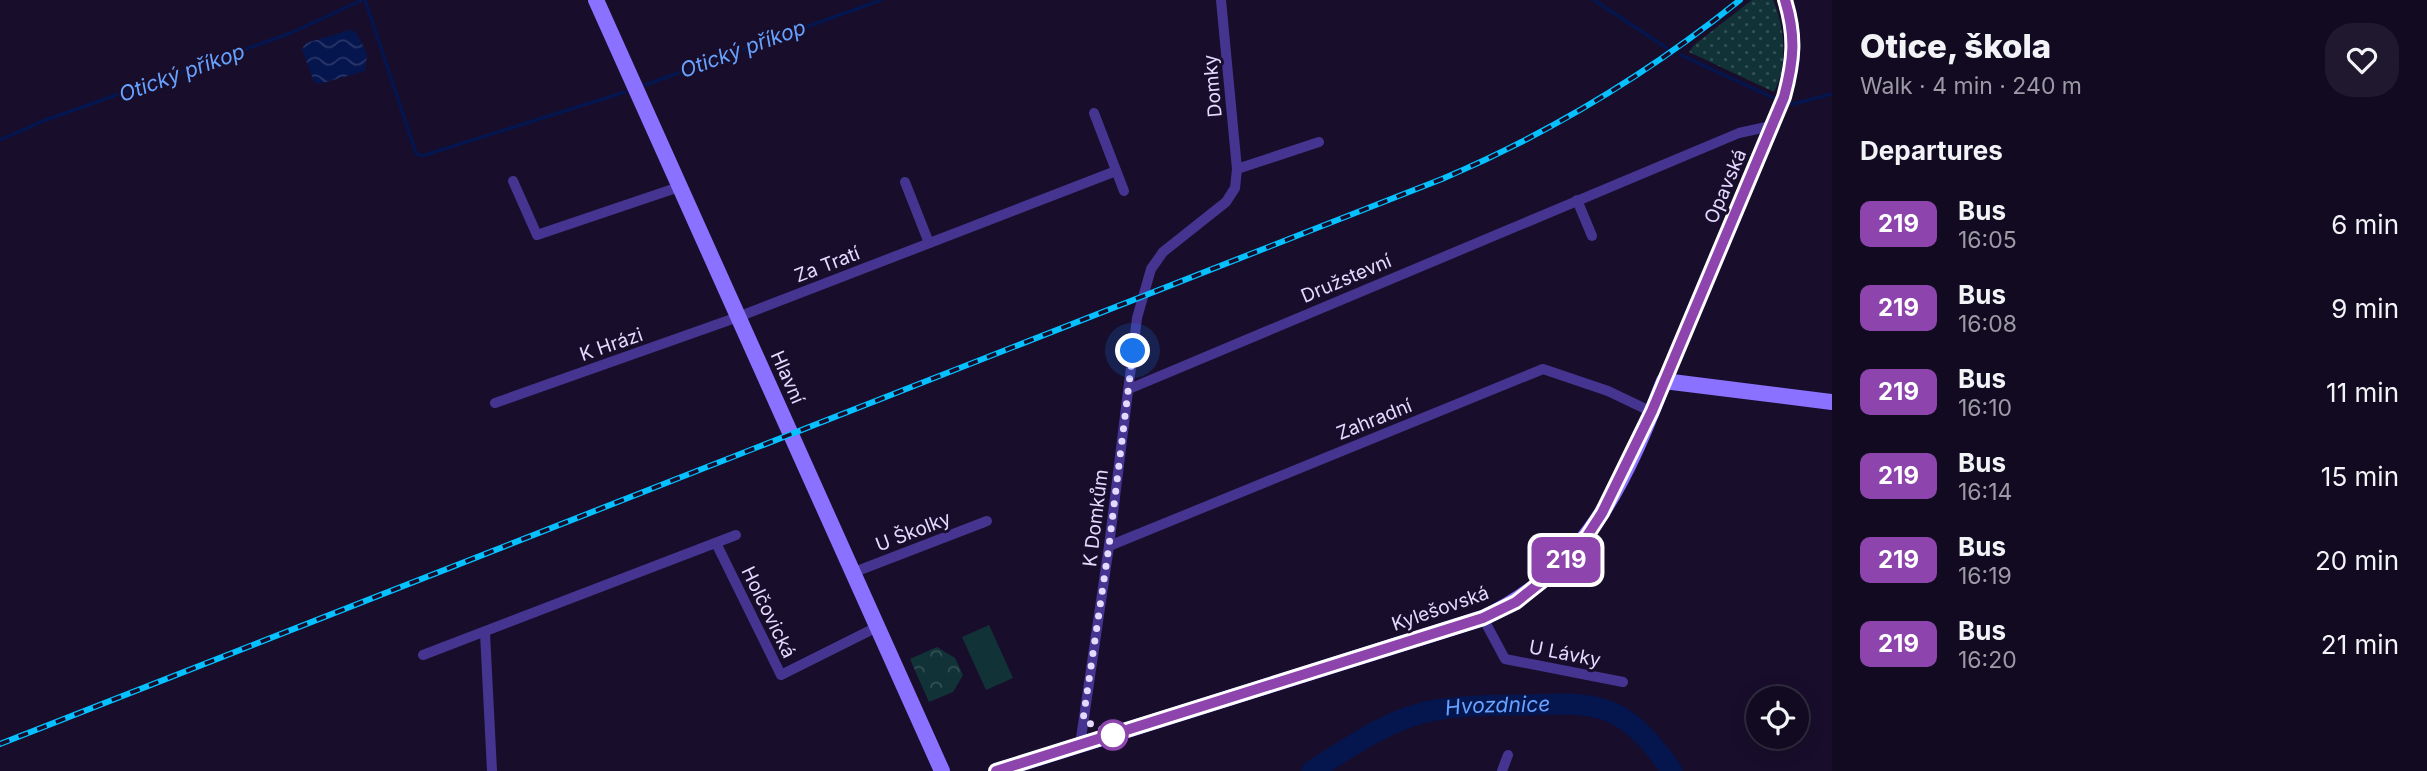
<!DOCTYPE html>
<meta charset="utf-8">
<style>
body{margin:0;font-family:Inter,sans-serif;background:#1f182e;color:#f1f3f6;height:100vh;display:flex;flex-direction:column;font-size:26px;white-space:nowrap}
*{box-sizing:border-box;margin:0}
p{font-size:23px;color:#9c9aa5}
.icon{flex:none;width:38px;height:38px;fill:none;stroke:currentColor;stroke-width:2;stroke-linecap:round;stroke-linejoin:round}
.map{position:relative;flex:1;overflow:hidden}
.side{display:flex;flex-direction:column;background:#120a21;width:595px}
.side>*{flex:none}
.badge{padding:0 14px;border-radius:10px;font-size:24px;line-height:46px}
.fabs{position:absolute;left:1746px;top:686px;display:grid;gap:14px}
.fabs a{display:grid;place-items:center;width:63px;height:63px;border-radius:50%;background:#120a21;box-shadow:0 4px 18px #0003,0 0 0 2px #312b3f;font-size:35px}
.you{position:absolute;width:35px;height:35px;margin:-18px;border:5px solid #fff;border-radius:50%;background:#1a73e8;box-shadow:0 0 0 10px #1a73e833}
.map>.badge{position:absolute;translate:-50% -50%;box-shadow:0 0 0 4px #fff}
h2{padding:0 28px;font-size:26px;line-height:63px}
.round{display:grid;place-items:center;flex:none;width:74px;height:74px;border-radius:28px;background:#1f182e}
.summary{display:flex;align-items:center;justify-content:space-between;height:119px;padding:0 28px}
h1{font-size:33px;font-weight:800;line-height:52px}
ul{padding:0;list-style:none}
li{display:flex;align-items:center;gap:21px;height:84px;padding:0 28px}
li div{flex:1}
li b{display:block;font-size:26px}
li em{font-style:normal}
li .badge{min-width:77px;font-weight:700;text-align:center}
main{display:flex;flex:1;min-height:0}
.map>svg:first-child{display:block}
.grass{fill:url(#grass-dots)}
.forest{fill:url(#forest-crowns)}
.pitch{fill:#113337}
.water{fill:url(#water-waves)}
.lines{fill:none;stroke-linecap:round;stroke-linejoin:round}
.stream{stroke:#05154e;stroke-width:3.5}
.river{stroke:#05154e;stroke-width:21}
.minor{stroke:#463590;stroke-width:10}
.tertiary{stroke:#463590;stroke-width:14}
.secondary{stroke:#8a71ff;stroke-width:16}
.rail-casing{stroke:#06c0ff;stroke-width:6}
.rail{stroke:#180e2c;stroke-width:3.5;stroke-dasharray:10;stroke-linecap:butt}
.line-casing{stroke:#fff;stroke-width:16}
.line{stroke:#8e44ad;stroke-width:10}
.walk{stroke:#e4daff;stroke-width:7;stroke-dasharray:0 12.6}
.stop-dot{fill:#fff;stroke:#8e44ad;stroke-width:3.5}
.labels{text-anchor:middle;stroke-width:6;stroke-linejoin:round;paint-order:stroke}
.street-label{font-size:19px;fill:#e4daff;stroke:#180e2c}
.water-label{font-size:21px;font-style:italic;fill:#68a2ff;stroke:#180e2c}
</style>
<main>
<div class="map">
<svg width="1832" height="771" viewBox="0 0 1832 771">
<defs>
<pattern id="grass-dots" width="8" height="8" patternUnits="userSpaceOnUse" patternTransform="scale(1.75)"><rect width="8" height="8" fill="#113337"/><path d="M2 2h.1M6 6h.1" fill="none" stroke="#345055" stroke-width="1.8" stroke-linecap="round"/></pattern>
<pattern id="forest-crowns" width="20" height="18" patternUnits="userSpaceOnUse" patternTransform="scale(1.75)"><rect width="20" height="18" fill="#113337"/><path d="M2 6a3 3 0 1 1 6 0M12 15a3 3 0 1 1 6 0" fill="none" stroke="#345055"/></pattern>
<pattern id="water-waves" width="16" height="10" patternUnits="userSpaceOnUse" patternTransform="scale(1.75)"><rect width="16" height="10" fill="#05154e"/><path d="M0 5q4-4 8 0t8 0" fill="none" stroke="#293669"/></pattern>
</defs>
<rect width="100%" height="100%" fill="#180e2c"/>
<path class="grass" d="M1752 0H1773C1785 28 1788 64 1774 92L1689 52 1694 45Z"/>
<polygon class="forest" points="937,647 955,658 963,675 953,692 929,702 910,659"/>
<polygon class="pitch" points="989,625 1013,678 986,690 962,637"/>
<polygon class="water" points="350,30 356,32 367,54 365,71 319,84 314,82 302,49 306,43"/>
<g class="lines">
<g class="stream">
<polyline points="365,0 416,153 422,156 625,92"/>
<polyline points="1594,0 1667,48"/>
<polyline points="1681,55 1778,100"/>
<polyline points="645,85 881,0"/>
<polyline points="1785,102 1793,104 1832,94"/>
<polyline points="0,140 43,121 291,33 362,0"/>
</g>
<path class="river" id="s1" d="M1312 771C1350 747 1391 717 1436 710 1466 705 1496 705 1527 705 1556 704 1583 701 1611 712 1637 723 1656 749 1672 771"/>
<g class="minor">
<polyline points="1094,113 1124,191"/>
<polyline points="1237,169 1319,142"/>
<polyline points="513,181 537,235 679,187"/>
<polyline points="905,182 929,243"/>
<polyline points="1577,200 1592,236"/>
<polyline points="1129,389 1739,133 1771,126"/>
<polyline points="495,403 738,317 1116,171"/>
<polyline points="716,543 781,675 877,627"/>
<polyline points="1109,546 1543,369 1608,391 1652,412"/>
<polyline points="852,573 987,521"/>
<polyline points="1483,618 1505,659 1623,682"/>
<polyline points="485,633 492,771"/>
<polyline points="423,655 736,535"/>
<polyline points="1080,745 1109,546 1137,318 1151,269 1163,252 1226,202 1235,188 1237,169 1221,0"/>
<polyline points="1502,771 1508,755"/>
</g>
<path class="tertiary" d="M1664 381 1784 97C1794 60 1796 37 1785 0"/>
<g class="secondary">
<polyline points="596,0 942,771"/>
<path d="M997 771 1483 618C1586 570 1625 482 1664 381L1832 402"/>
</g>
<defs>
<path id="rail" d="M0 744 1442 179C1550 133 1648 74 1740 0"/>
</defs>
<use href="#rail" class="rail-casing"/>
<use href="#rail" class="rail"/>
</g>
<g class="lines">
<defs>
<path id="line" d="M996 771 1483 618 1516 602 1551 574 1587 536 1602 513 1652 411 1784 97C1794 60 1796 36 1785 0"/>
</defs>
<use href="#line" class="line-casing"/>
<use href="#line" class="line"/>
<polyline class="walk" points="1113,735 1083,720 1109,546 1133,351"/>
</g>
<circle class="stop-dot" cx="1113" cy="735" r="14"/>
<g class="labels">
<g class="street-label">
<text transform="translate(1212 86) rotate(-95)" y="7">Domky</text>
<text transform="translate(1725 186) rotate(-67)" y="7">Opavská</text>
<text transform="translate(827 264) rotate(-21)" y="7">Za Tratí</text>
<text transform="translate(1346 278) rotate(-23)" y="7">Družstevní</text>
<text transform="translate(611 344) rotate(-19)" y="7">K Hrázi</text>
<text transform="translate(788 377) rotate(66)" y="7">Hlavní</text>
<text transform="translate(1374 419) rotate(-22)" y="7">Zahradní</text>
<text transform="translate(1095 518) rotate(-83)" y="7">K Domkům</text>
<text transform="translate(913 531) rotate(-21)" y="7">U Školky</text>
<text transform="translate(1440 608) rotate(-19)" y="7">Kylešovská</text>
<text transform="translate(769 612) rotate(64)" y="7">Holčovická</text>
<text transform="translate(1565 653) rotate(11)" y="7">U Lávky</text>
</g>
<g class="water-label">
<text transform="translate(743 49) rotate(-20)" y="7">Otický příkop</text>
<text transform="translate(182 73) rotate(-20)" y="7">Otický příkop</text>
<text dy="7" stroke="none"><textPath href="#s1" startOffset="201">Hvozdnice</textPath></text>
</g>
</g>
</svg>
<div class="fabs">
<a><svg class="icon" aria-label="locate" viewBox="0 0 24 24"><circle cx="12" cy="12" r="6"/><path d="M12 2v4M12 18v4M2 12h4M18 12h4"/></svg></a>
</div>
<div class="you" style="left:1133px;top:351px"></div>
<b class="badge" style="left:1566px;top:560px;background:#8e44ad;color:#fff">219</b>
</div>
<section class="side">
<div class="summary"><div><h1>Otice, škola</h1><p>Walk · 4 min · 240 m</p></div><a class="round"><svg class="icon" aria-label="heart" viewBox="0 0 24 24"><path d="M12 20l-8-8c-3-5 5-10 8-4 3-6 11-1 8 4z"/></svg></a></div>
<h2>Departures</h2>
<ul>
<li><span class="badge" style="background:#8e44ad;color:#fff">219</span><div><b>Bus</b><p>16:05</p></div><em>6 min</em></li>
<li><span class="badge" style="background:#8e44ad;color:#fff">219</span><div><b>Bus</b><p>16:08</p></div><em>9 min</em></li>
<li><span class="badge" style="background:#8e44ad;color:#fff">219</span><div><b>Bus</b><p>16:10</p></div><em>11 min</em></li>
<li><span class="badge" style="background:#8e44ad;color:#fff">219</span><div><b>Bus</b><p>16:14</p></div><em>15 min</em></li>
<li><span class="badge" style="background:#8e44ad;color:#fff">219</span><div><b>Bus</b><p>16:19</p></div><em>20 min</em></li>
<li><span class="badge" style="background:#8e44ad;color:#fff">219</span><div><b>Bus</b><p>16:20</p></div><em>21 min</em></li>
</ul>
</section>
</main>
